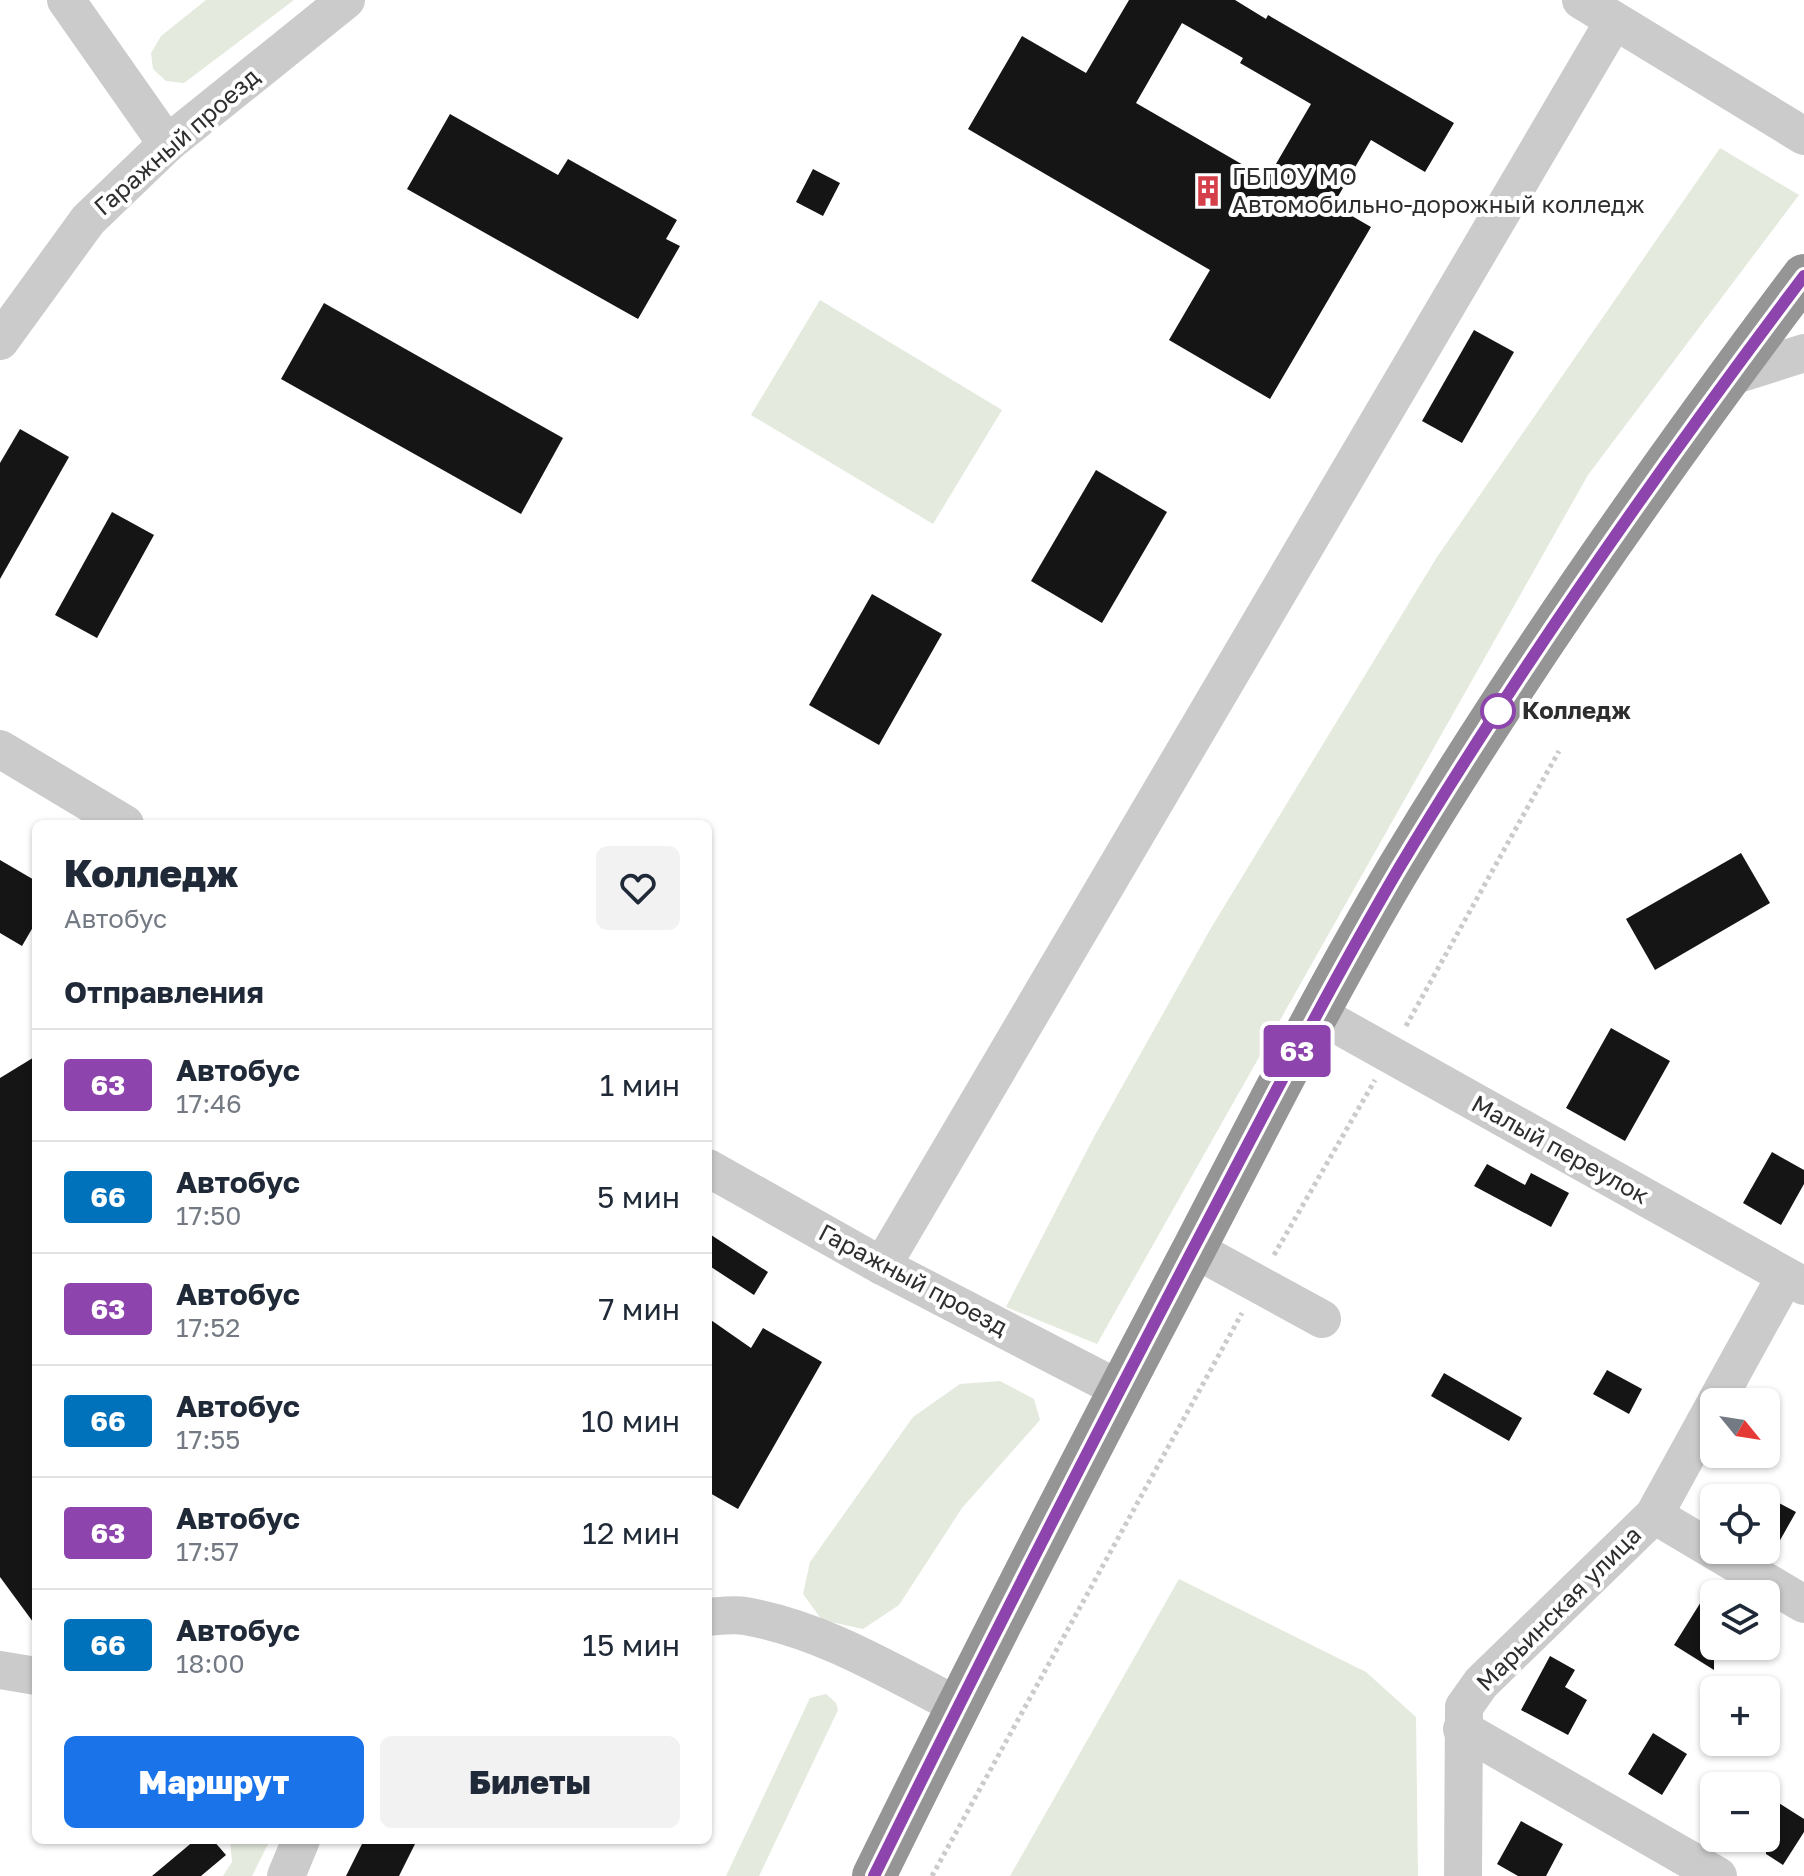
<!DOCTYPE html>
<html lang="ru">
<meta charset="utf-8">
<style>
body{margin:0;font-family:"Golos Text",sans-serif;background:#f2f2f3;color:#1f2937;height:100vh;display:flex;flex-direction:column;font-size:30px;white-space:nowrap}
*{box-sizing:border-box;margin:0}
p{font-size:26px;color:#747a83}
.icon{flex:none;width:44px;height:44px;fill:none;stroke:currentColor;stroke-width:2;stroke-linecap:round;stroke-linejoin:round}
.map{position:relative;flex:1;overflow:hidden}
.side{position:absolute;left:32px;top:820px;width:680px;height:1024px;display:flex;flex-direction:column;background:#fff;border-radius:12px;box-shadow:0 2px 6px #0004}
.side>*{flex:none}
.badge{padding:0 16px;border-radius:6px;font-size:28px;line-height:52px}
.needle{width:52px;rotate:120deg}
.fabs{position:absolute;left:1700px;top:1388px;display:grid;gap:16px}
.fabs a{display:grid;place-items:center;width:80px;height:80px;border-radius:12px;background:#fff;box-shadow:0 2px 6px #0004;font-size:40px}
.map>.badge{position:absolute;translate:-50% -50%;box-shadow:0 0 0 4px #fff}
h2{padding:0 32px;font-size:30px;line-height:72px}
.round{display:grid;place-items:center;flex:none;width:84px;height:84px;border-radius:12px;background:#f2f2f3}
.overview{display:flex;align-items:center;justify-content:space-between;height:136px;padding:0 32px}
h1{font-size:38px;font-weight:800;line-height:60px}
.cta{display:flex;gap:16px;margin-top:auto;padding:16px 32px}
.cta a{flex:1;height:92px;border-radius:12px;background:#1a73e8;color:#fff;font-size:32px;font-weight:800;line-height:92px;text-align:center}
.cta a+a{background:#f2f2f3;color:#1f2937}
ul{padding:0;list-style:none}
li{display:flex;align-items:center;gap:24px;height:112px;padding:0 32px;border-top:2px solid #e0e1e3}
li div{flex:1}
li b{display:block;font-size:30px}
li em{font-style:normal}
li .badge{min-width:88px;font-weight:700;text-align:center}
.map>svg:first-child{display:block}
.green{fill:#e4eadd}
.building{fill:#151515;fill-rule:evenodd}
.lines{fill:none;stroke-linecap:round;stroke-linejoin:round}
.path{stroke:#cbcbcb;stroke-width:5;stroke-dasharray:4 4;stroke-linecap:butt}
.minor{stroke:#cbcbcb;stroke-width:38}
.highway{stroke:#959595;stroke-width:44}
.line-casing{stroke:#fff;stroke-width:18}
.line{stroke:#8e44ad;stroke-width:12}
.stop-dot{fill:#fff;stroke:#8e44ad;stroke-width:4}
.labels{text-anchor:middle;stroke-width:8;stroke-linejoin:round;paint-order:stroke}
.street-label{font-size:24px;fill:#2e2e2e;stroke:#fff}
.poi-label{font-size:24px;fill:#2e2e2e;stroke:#fff;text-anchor:start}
.stop-label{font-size:24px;font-weight:bold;fill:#2e2e2e;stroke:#fff;text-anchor:start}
</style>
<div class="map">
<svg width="1804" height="1876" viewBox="0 0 1804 1876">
<rect width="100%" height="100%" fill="#fff"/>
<g class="green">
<polygon points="206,0 294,0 184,83 166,81 153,69 151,53 161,36"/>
<polygon points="1720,148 1799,195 1588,475 1097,1344 1006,1307 1095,1135 1211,928 1437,557"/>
<polygon points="820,300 1002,410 933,524 751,415"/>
<polygon points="1000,1381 1034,1399 1040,1420 962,1508 899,1605 863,1629 822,1620 803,1594 810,1562 913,1417 960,1384"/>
<polygon points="1179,1579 1366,1672 1416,1717 1418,1876 1010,1876"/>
<polygon points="826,1694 836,1703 838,1710 759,1876 726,1876 810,1698"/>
<polygon points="230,1840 270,1840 252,1876 223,1876 232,1862"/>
</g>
<g class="building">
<path d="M1129 0H1235L1266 19 1268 15 1454 123 1425 172 1371 140 1333 205 1371 227 1270 399 1169 340 1210 270 968 129 1022 36 1086 73ZM1182 23 1243 58 1240 63 1311 104 1273 169 1270 168 1264 177 1136 103Z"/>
<polygon points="450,114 558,175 568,159 677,220 666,239 680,246 638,319 407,189"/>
<polygon points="813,169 840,183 823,216 796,202"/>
<polygon points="324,303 563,438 521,514 281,379"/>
<polygon points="1474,330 1514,352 1462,443 1422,421"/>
<polygon points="20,429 69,457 0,579 0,463"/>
<polygon points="1096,470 1167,512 1102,623 1031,581"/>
<polygon points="112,512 154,535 97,638 55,615"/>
<polygon points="872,594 942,634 879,745 809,705"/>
<polygon points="1741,853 1770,903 1655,970 1626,919"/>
<polygon points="0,860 36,881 36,922 22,946 0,933"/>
<polygon points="1611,1028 1670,1061 1625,1141 1566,1108"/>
<polygon points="36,1056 36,1626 0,1577 0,1078"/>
<polygon points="1772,1152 1804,1170 1804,1184 1781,1225 1743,1203"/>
<polygon points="1487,1164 1525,1185 1531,1173 1569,1193 1551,1227 1474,1186"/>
<polygon points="708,1233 768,1272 754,1295 708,1265"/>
<polygon points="708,1318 751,1348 763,1328 822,1362 738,1509 708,1492"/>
<polygon points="1607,1370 1642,1389 1629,1414 1593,1394"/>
<polygon points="1444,1373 1522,1418 1509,1441 1431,1396"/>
<polygon points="1766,1496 1796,1512 1770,1558 1766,1556"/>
<polygon points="1714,1581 1714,1670 1674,1645"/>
<polygon points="1550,1656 1575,1670 1565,1687 1587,1700 1568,1735 1521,1710"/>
<polygon points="1653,1733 1687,1754 1662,1795 1628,1774"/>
<polygon points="1766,1795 1804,1819 1804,1832 1783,1865 1766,1854"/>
<polygon points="1521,1821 1563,1844 1546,1876 1518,1876 1497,1864"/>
<polygon points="195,1840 213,1840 226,1855 201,1876 152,1876"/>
<polygon points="364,1840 417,1840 399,1876 346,1876"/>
</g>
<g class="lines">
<g class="path">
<polyline points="1406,1026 1559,751"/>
<polyline points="1274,1255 1375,1080"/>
<polyline points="932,1876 1242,1313"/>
</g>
<g class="minor">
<polyline points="66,0 167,144"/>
<polyline points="1581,0 1804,136"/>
<polyline points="0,341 88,220 167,144 346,0"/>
<polyline points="1729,377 1804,353"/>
<polyline points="0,749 125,824"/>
<polyline points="1316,1013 1804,1286"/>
<polyline points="708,1168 882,1266 1119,1389"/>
<polyline points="1194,1249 1322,1319"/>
<polyline points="882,1266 1614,21"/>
<polyline points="1716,1402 1785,1277"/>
<polyline points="1654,1515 1804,1604"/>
<path d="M708 1617C720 1616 734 1614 745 1616 821 1629 890 1671 958 1706"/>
<polyline points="0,1670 36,1676"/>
<polyline points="1462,1729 1718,1876"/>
<polyline points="286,1876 301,1840"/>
<polyline points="1463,1876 1464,1707 1481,1683 1654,1515 1714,1406"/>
</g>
<path class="highway" d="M874 1876C978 1664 1086 1454 1196 1245 1262 1118 1326 991 1399 868 1522 663 1660 467 1804 276"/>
</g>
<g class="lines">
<defs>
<path id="line" d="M874 1876C977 1667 1083 1460 1191 1253 1259 1124 1325 994 1399 868 1522 663 1660 467 1804 276"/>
</defs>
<use href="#line" class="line-casing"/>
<use href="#line" class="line"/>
</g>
<defs>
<symbol id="building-bare" viewBox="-9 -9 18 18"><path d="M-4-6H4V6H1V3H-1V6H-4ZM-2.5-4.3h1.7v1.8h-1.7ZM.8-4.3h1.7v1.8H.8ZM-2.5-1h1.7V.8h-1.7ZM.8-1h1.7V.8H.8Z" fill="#d53f49" stroke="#fff" stroke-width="2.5" paint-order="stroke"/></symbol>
</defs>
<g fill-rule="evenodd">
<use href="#building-bare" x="1186" y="169" width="44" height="44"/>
</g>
<circle class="stop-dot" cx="1498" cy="711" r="16"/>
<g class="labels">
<g class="street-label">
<text transform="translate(177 142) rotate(-41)" y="8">Гаражный проезд</text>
<text transform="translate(1560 1150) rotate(29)" y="8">Малый переулок</text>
<text transform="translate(913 1280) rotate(28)" y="8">Гаражный проезд</text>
<text transform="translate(1559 1609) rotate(-45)" y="8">Марьинская улица</text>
</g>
<g class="poi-label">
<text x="1232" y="185">ГБПОУ МО<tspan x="1232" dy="28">Автомобильно-дорожный колледж</tspan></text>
</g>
<g class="stop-label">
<text x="1522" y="719">Колледж</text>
</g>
</g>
</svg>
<div class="fabs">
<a><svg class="needle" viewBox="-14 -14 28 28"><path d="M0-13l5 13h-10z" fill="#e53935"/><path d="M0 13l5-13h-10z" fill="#747a83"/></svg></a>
<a><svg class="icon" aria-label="locate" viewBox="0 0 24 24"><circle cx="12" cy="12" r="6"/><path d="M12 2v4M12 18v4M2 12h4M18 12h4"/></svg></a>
<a><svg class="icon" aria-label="layers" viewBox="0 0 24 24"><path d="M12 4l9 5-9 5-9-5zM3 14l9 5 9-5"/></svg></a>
<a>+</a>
<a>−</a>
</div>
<b class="badge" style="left:1297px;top:1051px;background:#8e44ad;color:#fff">63</b>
<section class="side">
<div class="overview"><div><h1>Колледж</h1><p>Автобус</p></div><a class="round"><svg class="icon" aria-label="heart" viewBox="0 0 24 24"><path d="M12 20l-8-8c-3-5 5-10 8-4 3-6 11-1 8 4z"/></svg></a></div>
<h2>Отправления</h2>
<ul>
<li><span class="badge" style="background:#8e44ad;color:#fff">63</span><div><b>Автобус</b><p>17:46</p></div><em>1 мин</em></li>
<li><span class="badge" style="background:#0072bc;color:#fff">66</span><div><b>Автобус</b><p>17:50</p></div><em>5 мин</em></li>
<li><span class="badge" style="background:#8e44ad;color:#fff">63</span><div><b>Автобус</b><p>17:52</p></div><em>7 мин</em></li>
<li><span class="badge" style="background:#0072bc;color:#fff">66</span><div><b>Автобус</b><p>17:55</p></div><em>10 мин</em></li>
<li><span class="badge" style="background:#8e44ad;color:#fff">63</span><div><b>Автобус</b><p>17:57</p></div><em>12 мин</em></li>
<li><span class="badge" style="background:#0072bc;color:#fff">66</span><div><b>Автобус</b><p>18:00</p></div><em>15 мин</em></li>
</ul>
<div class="cta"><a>Маршрут</a><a>Билеты</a></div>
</section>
</div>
